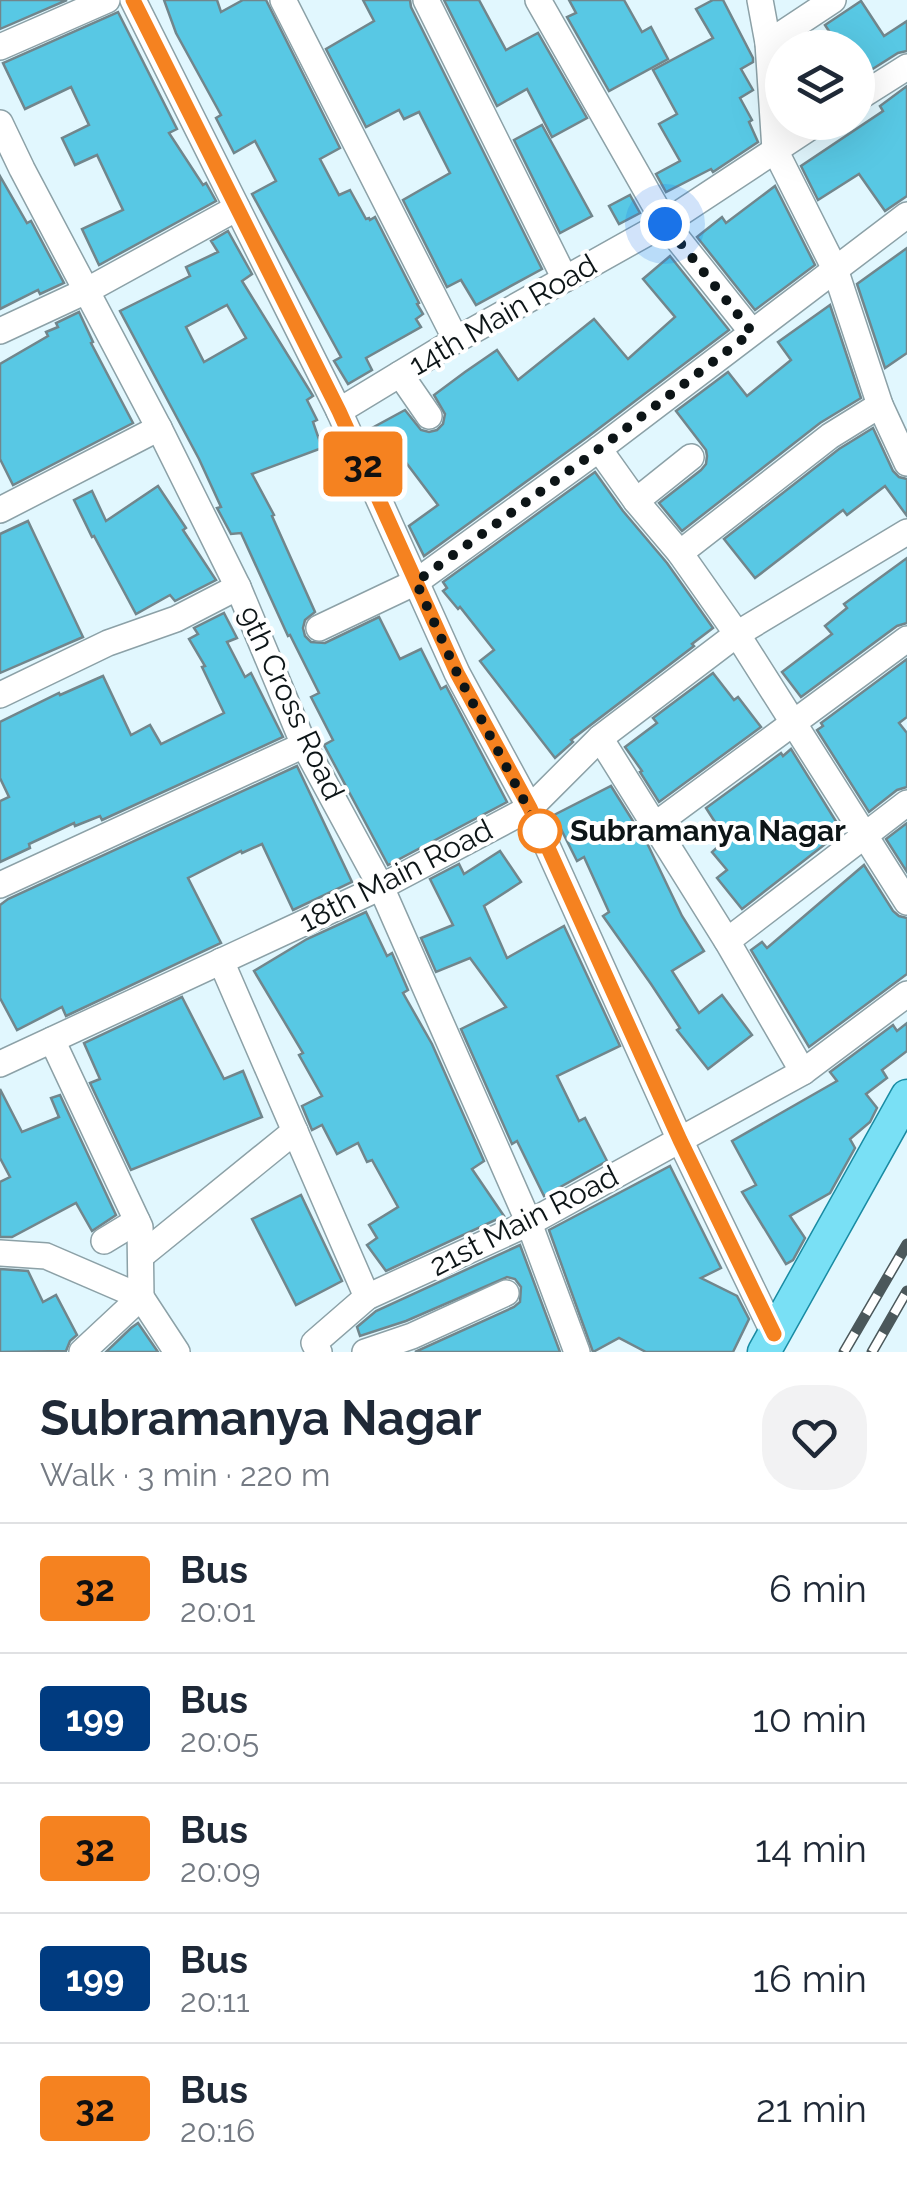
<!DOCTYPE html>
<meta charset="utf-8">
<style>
body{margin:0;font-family:Raleway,sans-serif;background:#f2f2f3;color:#1f2937;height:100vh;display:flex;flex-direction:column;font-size:38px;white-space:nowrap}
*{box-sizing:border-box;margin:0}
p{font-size:32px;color:#747a83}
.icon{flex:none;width:55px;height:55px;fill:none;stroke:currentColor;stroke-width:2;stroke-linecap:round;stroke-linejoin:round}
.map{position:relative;height:1352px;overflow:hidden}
.details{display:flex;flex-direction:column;background:#fff;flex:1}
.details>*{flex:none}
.badge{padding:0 20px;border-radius:8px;font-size:35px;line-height:65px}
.buttons{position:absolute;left:765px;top:30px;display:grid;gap:20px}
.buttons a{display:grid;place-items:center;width:110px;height:110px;border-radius:50%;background:#fff;box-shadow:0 10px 40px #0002;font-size:50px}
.you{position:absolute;width:50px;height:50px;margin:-25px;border:8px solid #fff;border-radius:50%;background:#1a73e8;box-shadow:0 0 0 15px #1a73e833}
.map>.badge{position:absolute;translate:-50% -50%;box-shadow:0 0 0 5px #fff}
.round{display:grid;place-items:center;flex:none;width:105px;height:105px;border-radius:40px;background:#f2f2f3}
.headline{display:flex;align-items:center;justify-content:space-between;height:170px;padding:0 40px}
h1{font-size:48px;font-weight:700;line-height:75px}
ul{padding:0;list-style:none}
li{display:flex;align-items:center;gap:30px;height:130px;padding:0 40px;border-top:2px solid #e0e1e3}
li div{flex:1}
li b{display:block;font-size:38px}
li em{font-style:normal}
li .badge{min-width:110px;font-weight:700;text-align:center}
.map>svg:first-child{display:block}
.building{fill:#58c8e4;stroke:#71868c;stroke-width:2.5;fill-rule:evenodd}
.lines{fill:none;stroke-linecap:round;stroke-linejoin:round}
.minor-casing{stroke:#8ca1a7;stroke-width:28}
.major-casing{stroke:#198ba3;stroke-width:35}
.minor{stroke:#fff;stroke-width:25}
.major{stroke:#79e0f5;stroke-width:32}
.rail-casing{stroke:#4b585b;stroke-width:11}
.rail{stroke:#fff;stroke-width:8;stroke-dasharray:22;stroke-linecap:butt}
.line-casing{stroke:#fff;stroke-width:22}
.line{stroke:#f58220;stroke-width:15}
.walk{stroke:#0d1517;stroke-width:10;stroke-dasharray:0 18}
.stop-dot{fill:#fff;stroke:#f58220;stroke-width:5}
.labels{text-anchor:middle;stroke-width:8;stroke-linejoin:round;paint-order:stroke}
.street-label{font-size:30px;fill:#0d1517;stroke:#fff}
.stop-label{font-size:30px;font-weight:bold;fill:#0d1517;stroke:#fff;text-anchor:start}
</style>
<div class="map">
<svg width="907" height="1352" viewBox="0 0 907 1352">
<rect width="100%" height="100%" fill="#e1f7fe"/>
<g class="building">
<polygon points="0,0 67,0 0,29"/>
<polygon points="164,0 217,0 221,12 243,0 266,0 340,148 320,159 339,195 350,190 366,219 369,218 370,220 375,217 419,303 417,304 423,314 416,319 421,327 366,358 372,370 348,384 334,361 341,357 252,194 276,181 255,141 234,153 216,118 221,115 176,33"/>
<polygon points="363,0 410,0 411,7 542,269 476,305 461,280 447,287 403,200 450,173 419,112 404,119 399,110 366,127 326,49 374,21"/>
<polygon points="444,0 479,0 506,50 538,33 587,118 552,137 527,89 497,106"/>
<polygon points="569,0 624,0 642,32 651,27 668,59 609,91 567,17 576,13"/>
<polygon points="713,0 723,0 753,58 753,62 741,69 753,90 740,98 752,120 749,122 758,142 713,172 711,169 666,192 656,174 680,161 659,124 677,114 653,70 713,38 696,9"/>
<polygon points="861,1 884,36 907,21 907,51 898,53 860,77 858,73 858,48 840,48 825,25"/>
<polygon points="118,12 177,129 169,133 203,185 206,183 216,201 99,265 82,229 123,210 97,155 75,165 62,138 89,125 71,87 25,109 3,63"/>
<polygon points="907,86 907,196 885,211 859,174 818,200 801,166 883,111 880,106"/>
<polygon points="542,125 592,216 560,233 514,140"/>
<polygon points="0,176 27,223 31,221 64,283 40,294 38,290 0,309"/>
<polygon points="775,186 815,265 755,310 697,237 722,217 726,223"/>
<polygon points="630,195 640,213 619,224 609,206"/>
<path d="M228 231 252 274 242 281 313 396 307 400 317 420 313 422 322 448 252 474 274 515 272 516 315 612 305 620 303 628 305 636 311 642 325 643 379 617 400 659 421 649 441 689 446 686 507 802 388 865 324 745 333 740 311 697 319 693 290 635 288 636 241 533 231 534 217 508 221 507 199 459 120 311 190 276 186 267 218 252 211 241ZM227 305 246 338 204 362 186 327Z"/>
<polygon points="907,248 907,353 885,368 857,284"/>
<polygon points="670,256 729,330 589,436 424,556 409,526 438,505 395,448 387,453 372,428 405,410 421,430 429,432 437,430 443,424 445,414 434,395 465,372 497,350 518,380 594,319 628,359 675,317 643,279"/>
<polygon points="830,305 861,398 820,423 682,531 659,503 701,470 706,464 707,456 706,450 676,411 728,372 747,396 791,360 778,342"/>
<polygon points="79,312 93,342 91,343 133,423 13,485 0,459 0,364 48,336 46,332 58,327 56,323"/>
<polygon points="873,428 893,471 899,477 907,479 907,516 885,486 847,515 843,510 755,578 724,539 839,449"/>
<polygon points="595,472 623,511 667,563 713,628 692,644 694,646 571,740 573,742 555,758 480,661 494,650 460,607 458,609 443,591 447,588 443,582"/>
<polygon points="158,486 186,528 183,530 216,580 175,601 170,595 136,614 94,536 92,537 74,500 92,491 106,521"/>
<polygon points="28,521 83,637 0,673 0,534"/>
<polygon points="907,558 907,623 897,626 801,697 782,672 832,634 825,626 847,608 844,604"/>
<polygon points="224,613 237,638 227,642 245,677 251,673 283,737 102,820 100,816 75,826 74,823 29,844 30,848 0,862 0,801 9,797 0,778 0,722 59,693 60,695 103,676 131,735 150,725 161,744 224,713 202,667 205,666 189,639 198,634 194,628"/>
<polygon points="907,659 907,717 899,723 907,733 907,787 897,790 869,812 817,730 823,726 821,723"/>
<polygon points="713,673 734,700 738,697 761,727 659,802 640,772 642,771 625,747 657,723 653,718"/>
<polygon points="791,749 842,831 742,909 717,878 727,870 712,852 723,842 711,825 715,822 706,808 781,753 783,756"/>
<polygon points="297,766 352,882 293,910 262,844 242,853 241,851 188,878 221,943 66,1016 62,1007 17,1030 0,998 0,905 8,899"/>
<polygon points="611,786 648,845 682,916 704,951 672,971 699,1013 722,995 752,1035 708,1069 677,1030 680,1028 651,984 603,916 609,912 584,857 577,861 554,815"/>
<polygon points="907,823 907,872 886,839"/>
<polygon points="500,851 521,882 484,906 507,958 564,926 620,1046 557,1076 579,1121 585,1118 607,1161 544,1196 517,1141 512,1144 461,1029 506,1007 470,958 436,972 421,938 453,925 430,879 459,864 464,874"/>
<polygon points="864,865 893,911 899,916 907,918 907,974 809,1047 751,950 762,942 767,948"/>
<polygon points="366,912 387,956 392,953 408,990 403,993 432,1044 484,1161 472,1169 504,1216 386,1271 367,1245 377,1238 369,1225 398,1207 372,1160 367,1162 358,1143 337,1154 322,1125 312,1130 302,1106 322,1096 299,1055 303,1053 254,971 307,939"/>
<polygon points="182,997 224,1079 243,1071 262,1117 131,1170 90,1083 100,1079 84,1043"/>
<polygon points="907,1023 907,1051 882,1070 887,1078 866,1094 877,1108 870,1122 850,1139 855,1148 830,1193 790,1216 805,1238 793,1260 786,1264 742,1192 756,1185 732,1141 837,1081 830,1072 893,1025 897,1031"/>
<polygon points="0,1089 22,1132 59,1117 51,1098 60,1095 116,1215 92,1231 76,1203 12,1237 0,1237 0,1182 10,1177 0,1158"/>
<polygon points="670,1166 721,1268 701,1278 737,1296 749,1319 733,1352 646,1352 619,1338 593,1352 549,1230"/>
<polygon points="301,1195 342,1281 296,1305 252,1219"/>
<polygon points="520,1245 560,1352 415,1352 514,1307 520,1302 521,1287 515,1279 507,1277 406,1321 360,1336 357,1327 376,1311"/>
<polygon points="0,1269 28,1271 43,1302 56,1295 77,1335 70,1341 66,1351 0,1352"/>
<polygon points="138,1323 158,1352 106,1352 131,1328"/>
</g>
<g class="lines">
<defs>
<g id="minor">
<polyline points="133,0 339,411 457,673 530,808 680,1140 774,1334"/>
<polyline points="283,0 456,340"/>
<polyline points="426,0 565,279"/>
<polyline points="538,0 665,223 752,332"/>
<polyline points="760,0 768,43 775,150 835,269 880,405 907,463"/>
<polyline points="768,43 833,0"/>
<polyline points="0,47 107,0"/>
<polyline points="858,98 907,67"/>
<polyline points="0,123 22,169 159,428 238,587 304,745 381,887 529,1223 577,1352"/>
<polyline points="0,331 86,291 237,208"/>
<polyline points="400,374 429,416"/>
<polyline points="339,411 456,340 665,223 818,122"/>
<polyline points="599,449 636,501 680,553 737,634 907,902"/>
<polyline points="636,501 691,457"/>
<polyline points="0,510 159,428"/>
<polyline points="680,553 830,436 880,405"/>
<polyline points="319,628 416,582 599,449 907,215"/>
<polyline points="0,695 108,643 176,619 238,587"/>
<polyline points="600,738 727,941 803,1072"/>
<polyline points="655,825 907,639"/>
<polyline points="0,885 304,745"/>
<polyline points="727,941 907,803"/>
<polyline points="221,961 367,1297"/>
<polyline points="52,1040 140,1227 141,1297 82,1352"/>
<polyline points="0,1064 381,887 530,808 600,738 737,634 907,532"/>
<polyline points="104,1241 137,1221"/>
<polyline points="0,1253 46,1256 141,1297 177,1352"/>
<polyline points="141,1256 295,1131"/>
<polyline points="319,1352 314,1343 367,1297 529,1223 803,1072 907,994"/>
<polyline points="365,1352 412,1336 506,1293"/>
</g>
<polyline id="major" points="764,1352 907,1096"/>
</defs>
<use href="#minor" class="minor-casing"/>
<use href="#major" class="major-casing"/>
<use href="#minor" class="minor"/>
<use href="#major" class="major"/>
<defs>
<g id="rail">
<polyline points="844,1352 907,1244"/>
<polyline points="872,1352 907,1291"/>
</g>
</defs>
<use href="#rail" class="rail-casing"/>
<use href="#rail" class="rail"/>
</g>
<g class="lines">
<defs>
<polyline id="line" points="133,0 339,411 457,673 530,808 680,1140 774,1334"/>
</defs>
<use href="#line" class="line-casing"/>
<use href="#line" class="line"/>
<polyline class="walk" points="540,831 457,673 416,582 599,449 752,332 665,224"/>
</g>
<circle class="stop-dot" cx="540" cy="831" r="20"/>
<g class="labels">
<g class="street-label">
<text transform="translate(503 315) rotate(-30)" y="10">14th Main Road</text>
<text transform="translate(291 703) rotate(65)" y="10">9th Cross Road</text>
<text transform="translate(396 876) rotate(-27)" y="10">18th Main Road</text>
<text transform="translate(524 1221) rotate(-27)" y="10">21st Main Road</text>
</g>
<g class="stop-label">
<text x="570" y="841">Subramanya Nagar</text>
</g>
</g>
</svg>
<div class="buttons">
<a><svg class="icon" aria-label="layers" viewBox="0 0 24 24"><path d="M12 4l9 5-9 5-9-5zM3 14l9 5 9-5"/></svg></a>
</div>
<div class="you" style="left:665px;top:224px"></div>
<b class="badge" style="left:363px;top:464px;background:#f58220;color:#111">32</b>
</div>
<section class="details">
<div class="headline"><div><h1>Subramanya Nagar</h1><p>Walk · 3 min · 220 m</p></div><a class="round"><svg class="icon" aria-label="heart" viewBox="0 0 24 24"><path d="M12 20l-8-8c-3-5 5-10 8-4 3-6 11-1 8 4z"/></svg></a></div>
<ul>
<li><span class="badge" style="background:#f58220;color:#111">32</span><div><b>Bus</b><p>20:01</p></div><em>6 min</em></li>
<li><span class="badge" style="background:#003b80;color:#fff">199</span><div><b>Bus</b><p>20:05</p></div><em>10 min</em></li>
<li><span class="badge" style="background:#f58220;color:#111">32</span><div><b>Bus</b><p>20:09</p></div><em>14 min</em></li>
<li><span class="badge" style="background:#003b80;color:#fff">199</span><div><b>Bus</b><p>20:11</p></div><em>16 min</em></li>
<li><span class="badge" style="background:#f58220;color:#111">32</span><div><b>Bus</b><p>20:16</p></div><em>21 min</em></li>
</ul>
</section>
